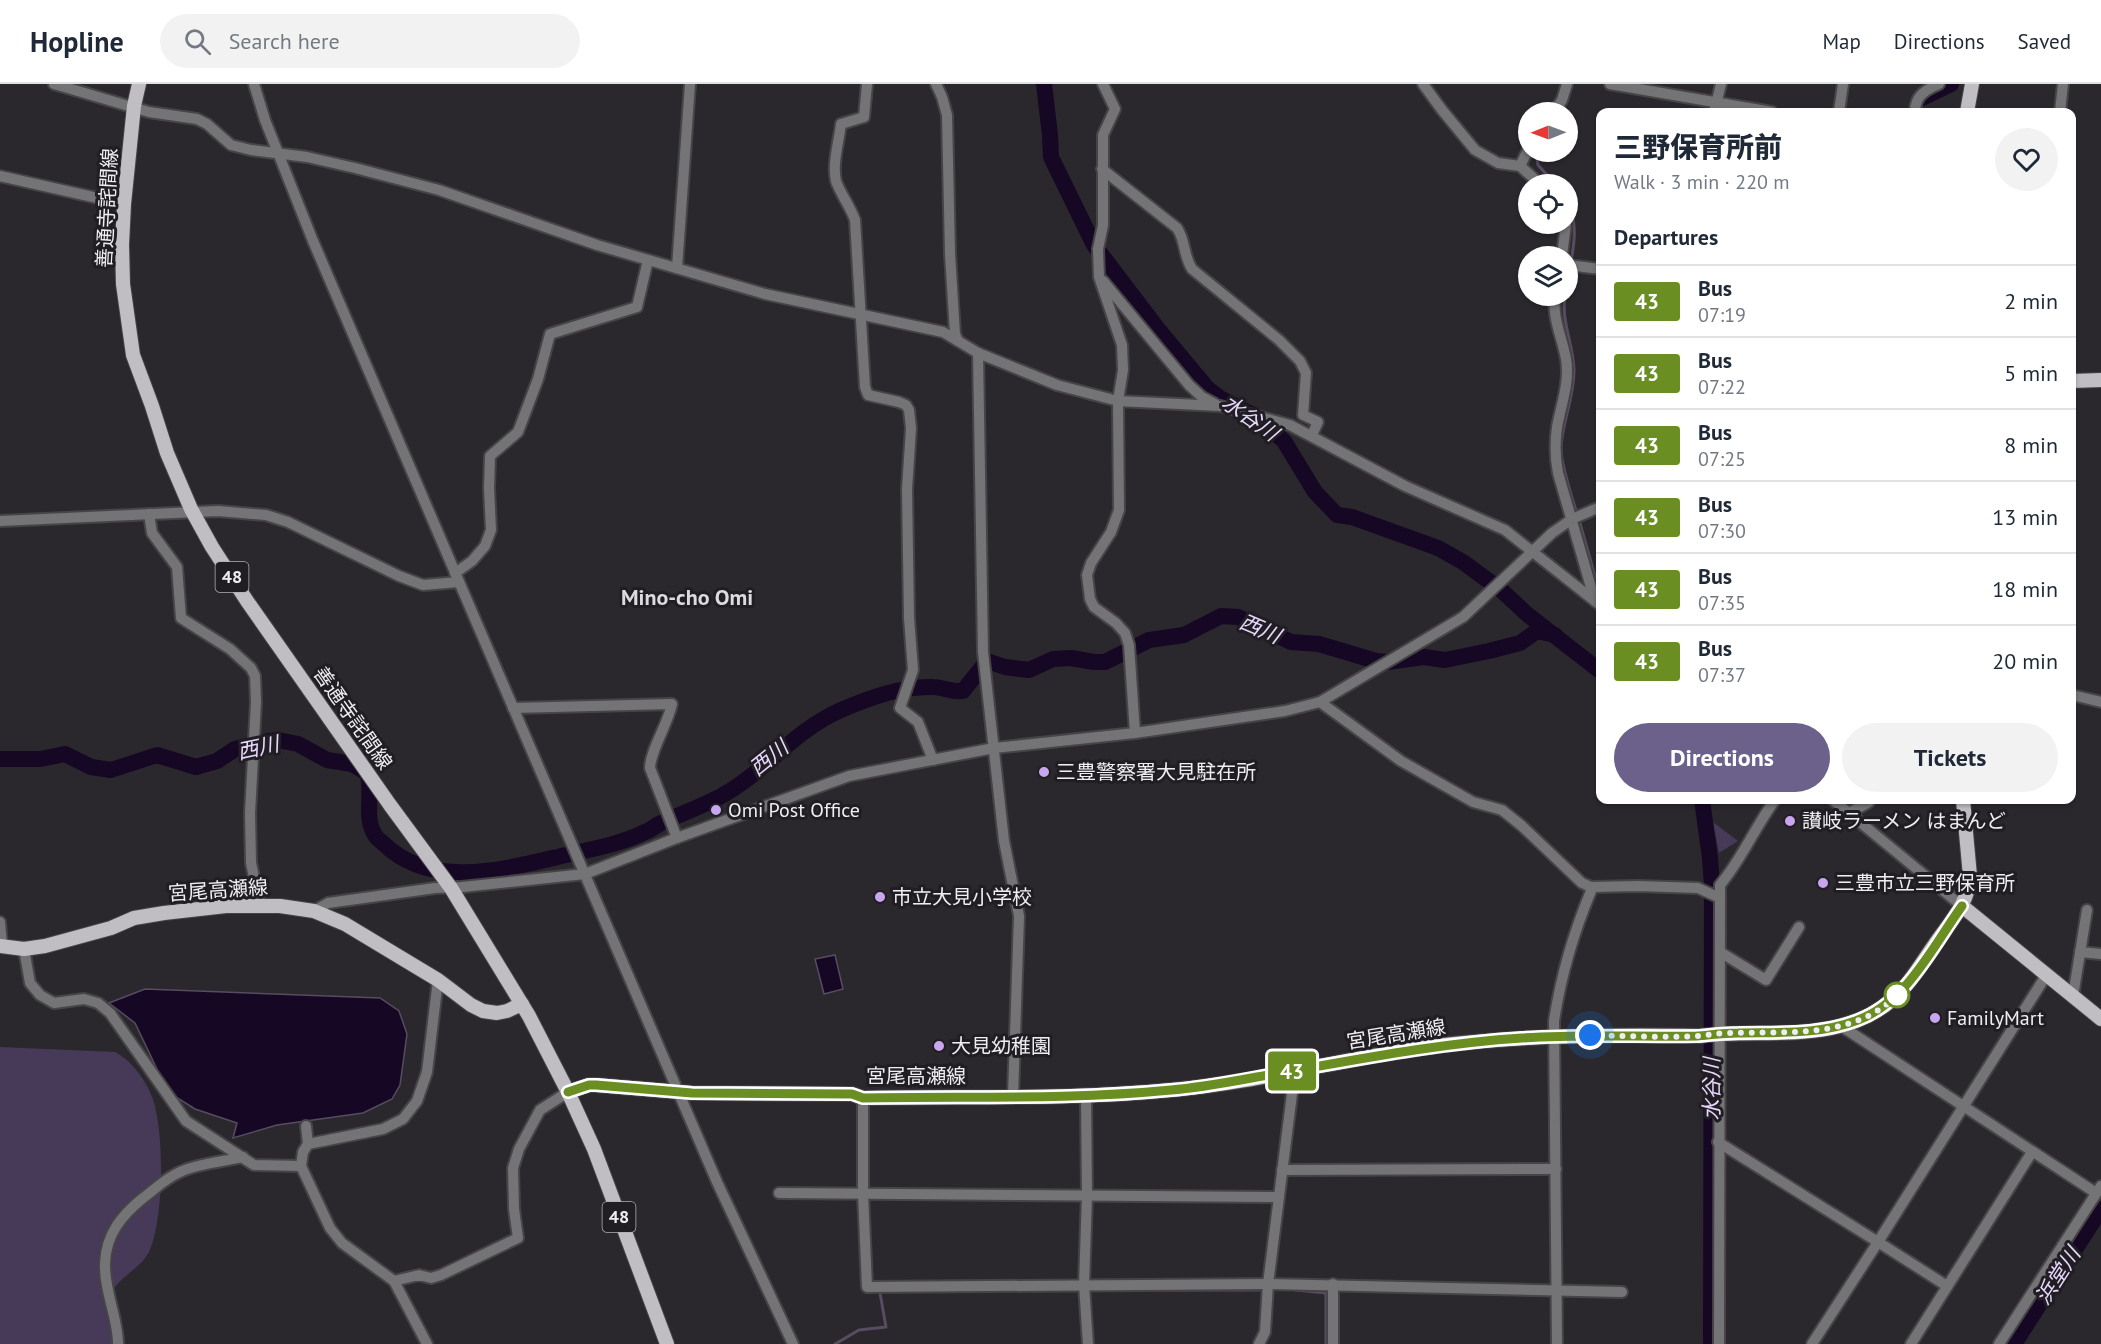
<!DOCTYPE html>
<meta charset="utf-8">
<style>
body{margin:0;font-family:"PT Sans","Noto Sans JP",sans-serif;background:#f2f2f3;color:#1f2937;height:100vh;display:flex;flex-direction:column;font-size:22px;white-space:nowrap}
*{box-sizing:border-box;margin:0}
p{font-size:20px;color:#747a83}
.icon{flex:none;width:33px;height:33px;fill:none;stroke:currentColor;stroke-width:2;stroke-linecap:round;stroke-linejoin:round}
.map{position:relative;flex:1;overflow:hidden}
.panel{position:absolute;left:1596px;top:24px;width:480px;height:696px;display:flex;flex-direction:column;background:#fff;border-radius:12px;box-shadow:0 2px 4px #0004}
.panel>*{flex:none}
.badge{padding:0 12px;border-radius:4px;font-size:21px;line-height:39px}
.needle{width:39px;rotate:269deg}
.controls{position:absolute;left:1518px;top:18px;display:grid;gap:12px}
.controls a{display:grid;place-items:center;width:60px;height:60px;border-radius:50%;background:#fff;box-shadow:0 2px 4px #0004;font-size:30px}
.you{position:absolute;width:30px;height:30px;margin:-15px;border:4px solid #fff;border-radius:50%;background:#1a73e8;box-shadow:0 0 0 9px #1a73e833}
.map>.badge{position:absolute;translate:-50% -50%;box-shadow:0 0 0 3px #fff}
h2{padding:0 18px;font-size:22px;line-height:54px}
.round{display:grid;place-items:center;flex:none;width:63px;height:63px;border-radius:32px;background:#f2f2f3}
.summary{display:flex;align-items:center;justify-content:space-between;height:102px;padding:0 18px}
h1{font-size:28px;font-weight:800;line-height:45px}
.cta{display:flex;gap:12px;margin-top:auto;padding:12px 18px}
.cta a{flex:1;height:69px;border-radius:36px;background:#6b618a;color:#fff;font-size:24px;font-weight:800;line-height:69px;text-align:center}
.cta a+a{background:#f2f2f3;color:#1f2937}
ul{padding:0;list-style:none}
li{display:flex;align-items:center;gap:18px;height:72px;padding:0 18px;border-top:2px solid #e0e1e3}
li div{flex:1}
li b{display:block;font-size:22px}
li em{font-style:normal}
li .badge{min-width:66px;font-weight:700;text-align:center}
header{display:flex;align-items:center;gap:36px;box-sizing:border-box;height:84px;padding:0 30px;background:#fff;border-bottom:2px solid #e0e1e3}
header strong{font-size:28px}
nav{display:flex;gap:33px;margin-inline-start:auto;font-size:21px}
.search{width:420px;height:54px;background:#f2f2f3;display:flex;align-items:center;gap:15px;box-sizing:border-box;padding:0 21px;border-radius:33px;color:#747a83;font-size:22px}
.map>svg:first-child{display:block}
.green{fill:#473958}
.water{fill:#160724;stroke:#574c61;stroke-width:1.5}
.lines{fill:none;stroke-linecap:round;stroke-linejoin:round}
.stream{stroke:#574c61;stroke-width:3}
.river{stroke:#160724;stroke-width:16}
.minor-casing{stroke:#464447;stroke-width:14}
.major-casing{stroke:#464447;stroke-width:16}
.minor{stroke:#747376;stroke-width:10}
.major{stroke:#c0bec3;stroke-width:14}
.line-casing{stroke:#fff;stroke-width:14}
.line{stroke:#6b8e23;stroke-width:9}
.walk{stroke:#efedf0;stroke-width:6;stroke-dasharray:0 10.8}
.poi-dot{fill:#c7a6ef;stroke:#201e23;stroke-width:2}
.stop-dot{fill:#fff;stroke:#6b8e23;stroke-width:3}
.labels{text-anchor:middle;stroke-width:6;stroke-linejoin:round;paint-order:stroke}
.shield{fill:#201e23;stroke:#b1afb2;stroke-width:1.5}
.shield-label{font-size:18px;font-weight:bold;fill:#efedf0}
.street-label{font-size:20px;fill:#efedf0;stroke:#201e23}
.poi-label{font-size:20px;fill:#efedf0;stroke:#201e23;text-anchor:start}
.water-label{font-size:21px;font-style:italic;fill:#e8d8fe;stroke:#201e23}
.quarter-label{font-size:22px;font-weight:bold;fill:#dcd9df;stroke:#201e23}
</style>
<header>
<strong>Hopline</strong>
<div class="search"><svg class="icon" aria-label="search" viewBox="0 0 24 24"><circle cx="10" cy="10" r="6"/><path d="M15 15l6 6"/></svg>Search here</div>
<nav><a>Map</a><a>Directions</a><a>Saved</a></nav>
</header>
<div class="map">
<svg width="2101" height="1260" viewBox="0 0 2101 1260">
<rect width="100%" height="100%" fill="#2a282c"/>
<g class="green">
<polygon points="1713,738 1738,757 1719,769"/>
<path d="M0 963 115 968C131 976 146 996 152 1013 165 1046 164 1137 149 1168 139 1187 112 1196 108 1217 105 1233 113 1248 122 1260H0Z"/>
</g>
<g class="water">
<polygon points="835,871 843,905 824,910 815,875"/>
<polygon points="145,905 380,914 399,927 407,950 400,1001 392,1015 363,1029 277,1041 233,1054 237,1039 195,1025 168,1008 135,939 109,919"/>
</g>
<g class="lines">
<g class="stream">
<polyline points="1562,28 1570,5"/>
<polyline points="1536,68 1538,81 1555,100"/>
<path d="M1568 120C1580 143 1572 170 1568 194"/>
<path d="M1565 212C1561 238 1573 259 1574 285 1575 313 1561 339 1561 367 1562 382 1572 414 1577 430"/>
<polyline points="1579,436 1595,492 1600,502"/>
<polyline points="1130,1206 1154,1206"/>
<polyline points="1160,1206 1262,1206"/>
<polyline points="1296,1206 1326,1209 1326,1260"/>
<polyline points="835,1260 859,1246 886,1243 880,1209 883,1207"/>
</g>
<g class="river">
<polyline points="1044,0 1050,51 1051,73 1094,161 1158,245 1208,305 1220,314 1255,332 1284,357 1315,408 1337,431 1352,433 1438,464 1463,478 1501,506 1528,531 1600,587"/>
<polyline points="1922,14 1951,0"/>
<path d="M0 675H40L65 670 91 683 111 686 157 671 196 683 217 677 235 665 269 657 278 656 298 660 327 676 352 680 367 689C374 708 363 733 375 751 377 755 381 757 384 760 432 807 509 784 566 771 592 765 621 760 645 748 651 746 655 742 661 739 681 730 703 722 723 711 766 687 793 647 841 626 869 614 901 602 933 603 944 603 952 609 963 607L987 577 1005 583 1029 586 1053 575 1071 574 1094 578H1105L1149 556 1184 551 1221 532 1238 533 1291 558 1319 560 1376 577 1387 578 1424 573 1445 576 1489 567 1520 559 1537 547 1555 551"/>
<polyline points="1702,716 1710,774 1712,801 1711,1260"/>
<polyline points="2014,1260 2101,1125"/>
</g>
<defs>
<g id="minor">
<polyline points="54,0 149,28 197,35 207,40 231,61 251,66 307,73 355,84 439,106 597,161 765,210 943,248 978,269 1057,301 1118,317 1220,322 1290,341 1405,402 1505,446 1600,521"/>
<polyline points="254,0 265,36 313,157 457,493 717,1098 793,1260"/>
<path d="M867 0 864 33 841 40C839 57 832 80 836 97 840 109 850 122 855 136L865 303 868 311 899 318 906 321 909 326 911 344 907 405 909 534 913 586 900 624 918 638 933 676"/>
<polyline points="936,0 942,13 947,31 950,170 955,250 958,257"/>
<polyline points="1103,0 1115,25 1103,51 1103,141 1098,165 1099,193 1122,261 1123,286 1118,317 1119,426 1111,448 1091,479 1087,491 1090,515 1094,523 1116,539 1125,549 1129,561 1135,649"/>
<polyline points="1423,0 1442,26 1475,66 1498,79 1520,82 1540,100"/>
<polyline points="1610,0 1772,28"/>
<polyline points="1554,28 1562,16 1567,0"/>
<polyline points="1714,28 1721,0"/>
<polyline points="1839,28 1843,0"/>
<path d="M1915 28C1915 12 1925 6 1939 0"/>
<polyline points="2060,28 2063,0"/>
<polyline points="1520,82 1528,66"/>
<path d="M1102 85 1177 144C1186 157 1183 171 1192 185L1279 256 1300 277 1306 289 1303 331 1318 338 1312 351"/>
<polyline points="0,92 124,120"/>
<polyline points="1562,172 1566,140"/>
<polyline points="1568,181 1600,185"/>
<polyline points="677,184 690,0"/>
<polyline points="1103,197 1189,301 1202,313 1215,320"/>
<path d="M1555 212C1552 234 1562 253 1566 275 1570 298 1561 321 1557 343 1555 358 1555 374 1558 389L1595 517"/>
<polyline points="978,269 983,568 1004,757 1019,832 1013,1012"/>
<polyline points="149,430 152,449 177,483 181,534 230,565 251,584 255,592 256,618 250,729 251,779 260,821"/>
<polyline points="0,437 218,427 266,431 288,438 399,492 423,501 459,498"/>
<polyline points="455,489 472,477 485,462 491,446 489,404 490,372 518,348 538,295 550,250 637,223 648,176"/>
<polyline points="2072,611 2101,618"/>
<polyline points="1320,618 1401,677 1473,718 1502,726 1522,742 1582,799 1591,803 1638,802 1698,804 1720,814"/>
<path d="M513 624 672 620C668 640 650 667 650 684L677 754"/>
<polyline points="1833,716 1962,822"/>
<polyline points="1849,729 1869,718 1868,716"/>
<polyline points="314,827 328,819 435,804 462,803 585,790 674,755 849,692 994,664 1135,649 1285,627 1320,618 1463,533 1552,449 1572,435 1600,423"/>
<polyline points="0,838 2,862"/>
<polyline points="24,865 30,899 40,911 54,919 84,915 98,919 110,929 186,1037 254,1081 301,1082"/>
<polyline points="1720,868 1766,896 1799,843"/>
<polyline points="2080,868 2101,870"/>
<polyline points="2073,912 2087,826"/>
<polyline points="1841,942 2096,1109"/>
<polyline points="1086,1012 1087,1111 1084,1201 1088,1260"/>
<polyline points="863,1014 863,1109 867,1203 1268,1200 1622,1208"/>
<polyline points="306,1042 308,1060"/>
<polyline points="1718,1058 1878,1158 1812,1260"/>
<polyline points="1282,1086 1556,1085"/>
<polyline points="779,1109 1279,1113"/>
<polyline points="394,1197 419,1191 431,1194 441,1191 518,1154 514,1125 513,1084 519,1065 540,1026 568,1008"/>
<polyline points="1333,1200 1333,1260"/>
<polyline points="1947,1202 1878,1158 2047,890"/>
<path d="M118 1260C118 1234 104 1207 105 1179 106 1150 122 1131 143 1114 155 1105 166 1094 180 1088 195 1080 226 1077 243 1073"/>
<polyline points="427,1260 394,1197 342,1159 330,1144 301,1082 303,1068 308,1060 383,1045 403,1035 417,1017 427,988 438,896"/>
<polyline points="1259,1260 1265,1248 1268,1200 1294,994"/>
<path d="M1557 1260 1554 937C1561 891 1573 850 1591 807V803"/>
<path d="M1719 1260 1720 801C1742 775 1755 743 1775 716"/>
<polyline points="1911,1260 2032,1068"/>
<polyline points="1999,1260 2101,1102"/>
</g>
<g id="major">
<polyline points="139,0 134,22 124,120 122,161 123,200 133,271 152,322 167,369 191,425 212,463 247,517 390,721 451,804 529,932 568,1008 594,1065 667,1260"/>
<polyline points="1967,28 1972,0"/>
<polyline points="2072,297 2101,296"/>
<polyline points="1962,822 2101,935"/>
<polyline points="0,862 24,865 45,862 111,844 134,834 164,829 226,822 280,822 314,827 345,840 438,896 471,921 483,927 497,929 507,927 522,920"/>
<path d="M568 1008 589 1001H596L692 1009 852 1010 863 1014C966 1012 1068 1016 1171 1006 1262 998 1352 972 1443 961 1529 951 1614 951 1700 952 1765 944 1841 962 1894 914 1911 899 1922 878 1935 860 1950 838 1969 819 1970 792L1963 716"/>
</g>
</defs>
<use href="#minor" class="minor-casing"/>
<use href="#major" class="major-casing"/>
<use href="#minor" class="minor"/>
<use href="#major" class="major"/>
</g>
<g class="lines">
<defs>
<path id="line" d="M568 1008 589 1001H596L692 1009 852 1010 863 1014C966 1012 1069 1016 1171 1006 1210 1003 1248 994 1286 988 1365 974 1443 959 1522 954 1581 950 1639 953 1697 952 1710 951 1724 949 1738 949 1779 948 1819 951 1858 936 1907 918 1933 862 1962 822"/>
</defs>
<use href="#line" class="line-casing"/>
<use href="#line" class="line"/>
<path class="walk" d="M1590 951C1627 952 1664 954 1700 952 1709 951 1718 949 1728 949 1785 947 1853 956 1897 911"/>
</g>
<g class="poi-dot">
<circle cx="1044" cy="688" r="6"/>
<circle cx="716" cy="726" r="6"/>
<circle cx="1790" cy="737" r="6"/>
<circle cx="1823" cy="799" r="6"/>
<circle cx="880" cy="813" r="6"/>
<circle cx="1935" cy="934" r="6"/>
<circle cx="939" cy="962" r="6"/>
</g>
<circle class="stop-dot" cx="1897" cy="911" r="12"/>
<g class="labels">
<g class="shield">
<rect x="215.5" y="478" width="33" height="30" rx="4.5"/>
<rect x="602.5" y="1118" width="33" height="30" rx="4.5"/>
</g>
<g class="shield-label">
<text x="232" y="499">48</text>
<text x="619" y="1139">48</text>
</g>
<g class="street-label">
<text transform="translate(107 124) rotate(-87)" y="7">善通寺詫間線</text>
<text transform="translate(353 634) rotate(55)" y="7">善通寺詫間線</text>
<text transform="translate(218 806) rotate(-4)" y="7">宮尾高瀬線</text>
<text transform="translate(1396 950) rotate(-9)" y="7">宮尾高瀬線</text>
<text x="916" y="999">宮尾高瀬線</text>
</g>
<g class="poi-label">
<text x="1056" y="695">三豊警察署大見駐在所</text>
<text x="728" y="733">Omi Post Office</text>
<text x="1802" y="744">讃岐ラーメン はまんど</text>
<text x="1835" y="806">三豊市立三野保育所</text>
<text x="892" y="820">市立大見小学校</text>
<text x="1947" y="941">FamilyMart</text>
<text x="951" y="969">大見幼稚園</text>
</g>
<g class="water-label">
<text transform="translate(1250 334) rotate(35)" y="7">水谷川</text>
<text transform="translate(1260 545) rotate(23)" y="7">西川</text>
<text transform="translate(258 664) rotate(-12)" y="7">西川</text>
<text transform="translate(769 674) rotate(-39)" y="7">西川</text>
<text transform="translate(1712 1005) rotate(-90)" y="7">水谷川</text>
<text transform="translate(2058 1192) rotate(-57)" y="7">浜堂川</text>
</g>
<g class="quarter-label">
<text x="687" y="521">Mino-cho Omi</text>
</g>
</g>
</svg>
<div class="controls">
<a><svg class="needle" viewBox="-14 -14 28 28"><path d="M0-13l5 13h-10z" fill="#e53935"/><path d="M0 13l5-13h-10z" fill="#747a83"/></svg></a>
<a><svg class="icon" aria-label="locate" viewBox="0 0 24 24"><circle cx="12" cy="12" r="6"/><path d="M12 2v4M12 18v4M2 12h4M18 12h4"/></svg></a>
<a><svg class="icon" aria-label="layers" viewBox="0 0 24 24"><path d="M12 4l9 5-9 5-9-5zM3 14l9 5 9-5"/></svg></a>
</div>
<div class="you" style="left:1590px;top:951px"></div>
<b class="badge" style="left:1292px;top:987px;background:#6b8e23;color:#fff">43</b>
<section class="panel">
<div class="summary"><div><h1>三野保育所前</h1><p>Walk · 3 min · 220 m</p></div><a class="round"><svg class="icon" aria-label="heart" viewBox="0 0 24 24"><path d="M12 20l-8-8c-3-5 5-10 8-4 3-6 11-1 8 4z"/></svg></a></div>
<h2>Departures</h2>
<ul>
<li><span class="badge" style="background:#6b8e23;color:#fff">43</span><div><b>Bus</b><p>07:19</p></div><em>2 min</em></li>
<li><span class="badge" style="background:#6b8e23;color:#fff">43</span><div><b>Bus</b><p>07:22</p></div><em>5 min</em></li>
<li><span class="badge" style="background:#6b8e23;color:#fff">43</span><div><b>Bus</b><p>07:25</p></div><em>8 min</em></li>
<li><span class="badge" style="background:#6b8e23;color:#fff">43</span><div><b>Bus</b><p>07:30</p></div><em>13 min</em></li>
<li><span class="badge" style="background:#6b8e23;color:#fff">43</span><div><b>Bus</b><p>07:35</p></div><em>18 min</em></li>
<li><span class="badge" style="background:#6b8e23;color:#fff">43</span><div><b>Bus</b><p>07:37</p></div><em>20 min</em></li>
</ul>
<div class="cta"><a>Directions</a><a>Tickets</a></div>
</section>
</div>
